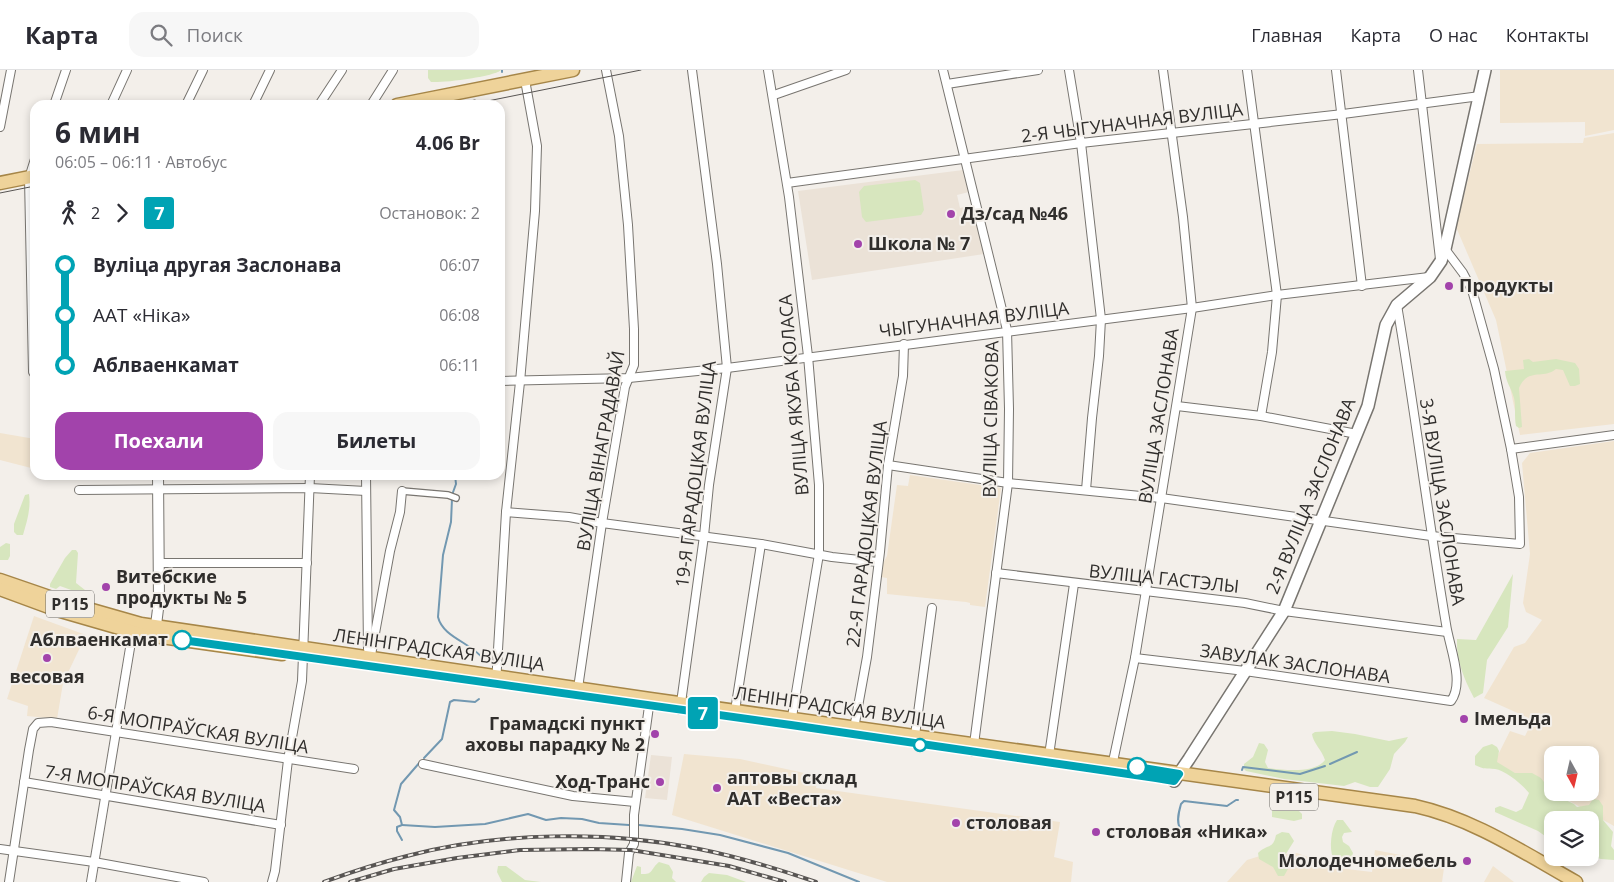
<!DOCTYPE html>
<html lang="ru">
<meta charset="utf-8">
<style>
body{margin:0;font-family:"Open Sans",sans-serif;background:#f7f7f7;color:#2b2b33;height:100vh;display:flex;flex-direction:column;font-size:19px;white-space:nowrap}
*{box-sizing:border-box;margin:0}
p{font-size:16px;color:#7c7c81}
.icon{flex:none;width:28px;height:28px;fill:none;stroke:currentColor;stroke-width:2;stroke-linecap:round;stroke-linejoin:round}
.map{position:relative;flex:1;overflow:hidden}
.side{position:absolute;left:30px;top:30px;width:475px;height:380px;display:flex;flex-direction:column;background:#fff;border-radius:15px;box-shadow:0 2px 8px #0003}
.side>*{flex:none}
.badge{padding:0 10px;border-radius:4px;font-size:18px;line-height:32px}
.needle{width:32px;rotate:172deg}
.fabs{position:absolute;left:1544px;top:676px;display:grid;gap:10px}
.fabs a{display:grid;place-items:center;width:55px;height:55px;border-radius:10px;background:#fff;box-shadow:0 2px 8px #0003;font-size:25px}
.map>.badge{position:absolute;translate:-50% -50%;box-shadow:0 0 0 2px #fff}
.legs{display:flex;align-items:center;gap:8px;height:55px;padding:0 25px;font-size:16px}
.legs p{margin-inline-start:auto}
.head{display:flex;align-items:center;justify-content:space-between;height:85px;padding:0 25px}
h1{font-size:28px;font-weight:700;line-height:38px}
.primary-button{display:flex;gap:10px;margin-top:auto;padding:10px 25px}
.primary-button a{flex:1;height:58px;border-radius:15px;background:#a243ab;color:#fff;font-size:20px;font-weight:700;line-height:58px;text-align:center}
.primary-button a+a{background:#f7f7f7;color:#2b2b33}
ul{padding:0 25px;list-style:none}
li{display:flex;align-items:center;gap:18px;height:50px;font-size:19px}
li i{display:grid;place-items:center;width:8px;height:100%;margin:0 6px;background:currentColor}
li i::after{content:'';width:12px;height:12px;margin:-6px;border:4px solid;border-radius:50%;background:#fff}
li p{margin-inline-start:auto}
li:first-child i{background:linear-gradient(#0000 50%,currentColor 0)}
li:last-child i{background:linear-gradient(currentColor 50%,#0000 0)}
header{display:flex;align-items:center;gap:30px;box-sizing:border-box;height:70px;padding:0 25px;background:#fff;border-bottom:1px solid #e1e1e2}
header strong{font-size:24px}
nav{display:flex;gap:28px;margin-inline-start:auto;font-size:18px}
.search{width:350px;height:45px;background:#f7f7f7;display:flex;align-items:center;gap:12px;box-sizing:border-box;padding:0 18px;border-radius:15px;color:#7c7c81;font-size:19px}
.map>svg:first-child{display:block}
.built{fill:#ebe2d7}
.industrial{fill:#f1e4d0}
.green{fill:#d7e6be}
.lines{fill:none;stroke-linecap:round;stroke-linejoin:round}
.stream{stroke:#7298b1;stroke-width:2}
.pedestrian-casing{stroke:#787570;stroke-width:8}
.minor-casing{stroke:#787570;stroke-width:10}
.tertiary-casing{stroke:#787570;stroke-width:12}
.secondary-casing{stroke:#787570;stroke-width:14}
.primary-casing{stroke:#a68648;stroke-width:15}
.pedestrian{stroke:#fff;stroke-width:5.5}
.minor{stroke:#fff;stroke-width:8}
.tertiary{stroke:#fff;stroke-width:10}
.secondary{stroke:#fff;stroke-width:11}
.primary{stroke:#efd39a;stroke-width:12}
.tram{stroke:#585553;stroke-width:1}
.rail-casing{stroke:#585553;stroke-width:4}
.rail{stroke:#f3efea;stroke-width:2;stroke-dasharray:5.5;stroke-linecap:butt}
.line-1-casing{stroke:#fff;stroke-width:11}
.line-1{stroke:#00a3b4;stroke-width:8}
.poi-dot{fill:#a243ab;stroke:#f3efea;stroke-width:2}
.stop-1-dot{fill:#fff;stroke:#00a3b4;stroke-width:2.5}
.labels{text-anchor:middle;stroke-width:4;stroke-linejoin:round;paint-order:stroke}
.shield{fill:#f3efea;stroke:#6a6865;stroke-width:1}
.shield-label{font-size:16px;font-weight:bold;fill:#302e2c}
.street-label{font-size:18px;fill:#302e2c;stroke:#f3efea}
.poi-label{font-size:18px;font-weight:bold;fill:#302e2c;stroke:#f3efea;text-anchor:start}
.stop-label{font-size:18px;font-weight:bold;fill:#302e2c;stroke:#f3efea;text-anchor:end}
</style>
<header>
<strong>Карта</strong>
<div class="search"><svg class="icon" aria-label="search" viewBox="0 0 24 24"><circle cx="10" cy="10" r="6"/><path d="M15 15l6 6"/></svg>Поиск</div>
<nav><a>Главная</a><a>Карта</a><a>О нас</a><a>Контакты</a></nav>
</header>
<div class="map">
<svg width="1614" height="812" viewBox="0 0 1614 812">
<rect width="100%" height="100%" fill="#f3efea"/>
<g class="built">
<polygon points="963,100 969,122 957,125 960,138 972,135 984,184 812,210 798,121"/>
<polygon points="651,685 672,687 667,730 645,728"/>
</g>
<g class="industrial">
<polygon points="1500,0 1614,0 1614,60 1585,66 1585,52 1500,53"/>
<polygon points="1614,63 1614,354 1520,365 1496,250 1456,157 1477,74 1583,73 1584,68"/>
<polygon points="0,363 35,369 35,399 0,390"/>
<polygon points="1614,371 1614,756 1555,723 1590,722 1590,685 1552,685 1552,721 1494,693 1510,661 1525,666 1533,650 1484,628 1514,577 1525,573 1542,550 1526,542 1523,533 1530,484 1522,393 1530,383"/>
<polygon points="910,405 1001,418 985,537 970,535 970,533 966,532 887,524 887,508 881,507 882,495 887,486 897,415 908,416"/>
<polygon points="34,546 86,565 63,613 57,649 27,646 28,636 7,629"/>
<polygon points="684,684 740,689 818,706 816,718 1060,752 1054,787 1073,792 1071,812 887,812 672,745"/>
<polygon points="1375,780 1441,793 1444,798 1442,812 1227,812 1247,790 1260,786 1297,783 1338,798 1372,802"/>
<polygon points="1493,796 1514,812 1484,812"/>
</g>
<g class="green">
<path d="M428 0H501C493 7 443 13 431 12L428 8Z"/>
<polygon points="915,110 920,113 924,140 921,145 866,152 862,147 859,122 864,116"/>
<path d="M1529 289 1533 292 1556 289 1575 293 1579 299 1580 314 1575 316H1570L1563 300 1556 299C1543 310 1528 297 1519 318L1522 357 1519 358 1516 356C1514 346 1516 337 1514 328 1511 317 1506 313 1505 301L1524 299 1523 290Z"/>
<path d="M29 424C31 439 27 451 23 465H17L14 462V454L25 425Z"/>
<polygon points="6,473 10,474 10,486 8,490 0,490 0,477"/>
<polygon points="72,480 76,480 78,483 76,513 85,520 85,525 60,516 56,519 50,517 50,514 65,488"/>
<path d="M1513 504 1508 557 1487 590 1483 623 1474 628C1464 609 1456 590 1457 569L1476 570Z"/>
<path d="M1332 661 1355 664 1389 671 1408 667 1405 672 1394 684 1390 699 1378 717H1370L1355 712 1344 716 1284 709 1246 701 1244 699V694L1253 687 1259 673 1264 674 1268 680 1265 692 1268 698C1284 700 1314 704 1325 690 1322 680 1313 673 1312 664L1315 662Z"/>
<path d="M1492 674 1497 677 1499 681 1497 692 1515 703H1532L1541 708 1553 724 1574 734 1577 737 1589 735 1593 729 1599 730 1603 736V750L1613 762 1611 776 1614 780V790L1601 789 1590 786V750H1552V771L1538 761 1495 742V738L1500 736 1516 742 1522 739 1529 723C1523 715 1505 700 1495 699 1485 698 1485 700 1475 695V686L1483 677Z"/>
<polygon points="1277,738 1299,741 1302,744 1302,749 1294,751 1272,747 1272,739"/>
<path d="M1337 750H1343L1352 762 1344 763 1342 767 1343 772 1349 776 1353 783 1351 789 1344 791 1333 788C1329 778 1331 759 1337 750Z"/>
<path d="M1282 762 1289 763 1294 771 1284 787 1288 799 1284 806H1278L1273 797 1259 789 1258 783C1267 774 1273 780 1276 765Z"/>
<path d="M659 792 669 795 673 802 672 808 676 812H631L637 796 641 797V804C654 805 650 799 659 792Z"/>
<polygon points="498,796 506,796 525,810 541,812 502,812 497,802"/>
<polygon points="709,803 727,805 746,812 701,812 704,807"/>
</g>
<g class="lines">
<g class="stream">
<polyline points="502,0 502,2"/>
<polyline points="452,425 456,414 455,405"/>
<path d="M452 429 451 452 443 485 438 547C443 568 473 573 484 590"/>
<polyline points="424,688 442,669 450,632 454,630 475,632 479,629"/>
<polyline points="1330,694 1357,682"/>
<polyline points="1242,700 1243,697 1300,704 1325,696"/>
<polyline points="402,755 435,757 485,754 528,744 546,750 561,748 582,749 599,753 629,755"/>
<polyline points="639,755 682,759 720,765 788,783 859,812"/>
<path d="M1177 762 1180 758C1176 751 1179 741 1181 734L1184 731 1227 736 1236 730H1238"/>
<polyline points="402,770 397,761 397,757 402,755 400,747 394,740 401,714 420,692"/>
</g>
<defs>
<polyline id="pedestrian" points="402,421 448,425 456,428"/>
<g id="minor">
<polyline points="768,0 789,127 808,286 819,415 819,484 791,653"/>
<polyline points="943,0 1007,260 1009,339 1008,413 973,682"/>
<polyline points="1069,0 1081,73 1101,249 1099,286 1092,348 1086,420"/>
<polyline points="1247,0 1277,225 1272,282 1261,346"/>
<polyline points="1336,0 1362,216"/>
<polyline points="1418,0 1440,189"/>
<polyline points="947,14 1038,0"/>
<polyline points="774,25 846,0"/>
<polyline points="54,35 66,0"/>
<polyline points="111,35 127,0"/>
<polyline points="186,35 203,0"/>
<polyline points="253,35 270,0"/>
<polyline points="319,35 342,0"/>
<polyline points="371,35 393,0"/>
<polyline points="0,57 11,0"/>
<polyline points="35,89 29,108 33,302 35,305"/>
<polyline points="787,113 1081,73 1343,44 1480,26"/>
<polyline points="500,311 629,308 727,298 1192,238 1277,225 1429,207"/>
<polyline points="1177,336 1261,346 1357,364"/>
<polyline points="1511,379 1614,365"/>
<polyline points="888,395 1008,413 1161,428 1431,466 1520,474 1519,427 1511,379 1494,299 1472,220 1463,203 1445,179"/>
<polyline points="366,405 368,579 370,588"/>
<polyline points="79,420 310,418 366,421"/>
<polyline points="506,442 569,447 602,453 761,474 832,487 878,492"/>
<polyline points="159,493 307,493"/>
<polyline points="996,503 1245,533 1284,541 1447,562"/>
<path d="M1135 588 1245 601 1451 631C1465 612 1449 576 1446 554 1428 448 1415 341 1397 235"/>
<polyline points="369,596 390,481 400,442 402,421"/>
<polyline points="496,614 506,442 520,312 535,141 537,76 525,10"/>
<polyline points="577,625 602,453 625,317 634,295 634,259 628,155 619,66 606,0"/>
<polyline points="680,640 704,466 709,415 727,298 717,194 692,0"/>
<polyline points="734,647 761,474"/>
<polyline points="853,664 867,587 880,482 888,395 903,306 904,274"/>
<polyline points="914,673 932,538"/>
<polyline points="1048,692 1074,514"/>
<polyline points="423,694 573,726 635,732"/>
<polyline points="1111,701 1135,588 1192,238 1183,147 1163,0"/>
<polyline points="24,712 281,755"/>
<polyline points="0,779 94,792 204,812"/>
<polyline points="9,812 29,680 33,659 38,653 51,652 354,699"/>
<polyline points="91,812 133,560"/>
<polyline points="272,812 275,801 288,690 302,611 310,405"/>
<polyline points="626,812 629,783 634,774 634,745 650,629"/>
</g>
<polyline id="tertiary" points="155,563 159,531 158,405"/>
<polyline id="secondary" points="1174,711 1189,689 1284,541 1368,336 1386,255 1397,235 1430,207 1441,191 1445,179 1485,0"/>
<g id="primary">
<polyline points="397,35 573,0"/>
<polyline points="0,113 35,106"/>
<path d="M0 510 64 532 141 554 650 629 1415 736C1474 749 1524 783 1576 812"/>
<polyline points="0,519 57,540 140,564 282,584"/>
</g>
</defs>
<use href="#pedestrian" class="pedestrian-casing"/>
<use href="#minor" class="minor-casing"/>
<use href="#tertiary" class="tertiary-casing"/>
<use href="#secondary" class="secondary-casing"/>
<use href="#primary" class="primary-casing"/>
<use href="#pedestrian" class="pedestrian"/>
<use href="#minor" class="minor"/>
<use href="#tertiary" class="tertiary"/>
<use href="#secondary" class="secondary"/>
<use href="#primary" class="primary"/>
<g class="tram">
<polyline points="449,35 475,30"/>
<polyline points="468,35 641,0"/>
<polyline points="0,123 35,116"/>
</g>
<defs>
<g id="rail">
<path d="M324 812C351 802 379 793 407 786 498 762 607 760 699 779 739 787 778 799 816 812"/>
<polyline points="350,812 394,799 457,788 520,780 590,779 631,780 729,796 785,812"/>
</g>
</defs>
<use href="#rail" class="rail-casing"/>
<use href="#rail" class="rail"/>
</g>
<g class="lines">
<defs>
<polyline id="line-1" points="182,570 791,655 1156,708 1174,711 1179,704 1137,697"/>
</defs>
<use href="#line-1" class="line-1-casing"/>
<use href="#line-1" class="line-1"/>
</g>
<g class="poi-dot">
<circle cx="951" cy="144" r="5"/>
<circle cx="858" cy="174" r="5"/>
<circle cx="1449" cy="216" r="5"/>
<circle cx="106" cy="517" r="5"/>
<circle cx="47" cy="588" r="5"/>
<circle cx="1464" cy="649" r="5"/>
<circle cx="655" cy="664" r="5"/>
<circle cx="660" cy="712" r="5"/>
<circle cx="717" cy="718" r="5"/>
<circle cx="956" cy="753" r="5"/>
<circle cx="1096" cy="762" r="5"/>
<circle cx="1467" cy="791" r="5"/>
</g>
<g class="stop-1-dot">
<circle cx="182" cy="570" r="9"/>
<circle cx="920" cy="675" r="6"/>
<circle cx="1137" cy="697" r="9"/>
</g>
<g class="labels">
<g class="shield">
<rect x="46" y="520.5" width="48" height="27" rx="4"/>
<rect x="1270" y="713.5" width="48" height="27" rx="4"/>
</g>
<g class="shield-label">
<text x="70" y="540">Р115</text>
<text x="1294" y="733">Р115</text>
</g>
<g class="street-label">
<text transform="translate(1132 53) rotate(-7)" y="6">2-Я ЧЫГУНАЧНАЯ ВУЛІЦА</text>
<text transform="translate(974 250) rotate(-7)" y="6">ЧЫГУНАЧНАЯ ВУЛІЦА</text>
<text transform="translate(794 325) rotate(-95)" y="6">ВУЛІЦА ЯКУБА КОЛАСА</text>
<text transform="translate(1159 346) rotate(-81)" y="6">ВУЛІЦА ЗАСЛОНАВА</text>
<text transform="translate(991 349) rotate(-89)" y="6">ВУЛІЦА СІВАКОВА</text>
<text transform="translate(601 381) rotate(-80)" y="6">ВУЛІЦА ВІНАГРАДАВАЙ</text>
<text transform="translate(696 404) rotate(-83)" y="6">19-Я ГАРАДОЦКАЯ ВУЛІЦА</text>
<text transform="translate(1311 426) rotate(-68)" y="6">2-Я ВУЛІЦА ЗАСЛОНАВА</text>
<text transform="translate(1442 432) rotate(81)" y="6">3-Я ВУЛІЦА ЗАСЛОНАВА</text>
<text transform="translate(867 464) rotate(-83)" y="6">22-Я ГАРАДОЦКАЯ ВУЛІЦА</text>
<text transform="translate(1164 509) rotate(6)" y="6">ВУЛІЦА ГАСТЭЛЫ</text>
<text transform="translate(439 580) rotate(8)" y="6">ЛЕНІНГРАДСКАЯ ВУЛІЦА</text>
<text transform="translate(1295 594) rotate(8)" y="6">ЗАВУЛАК ЗАСЛОНАВА</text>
<text transform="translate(840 638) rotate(8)" y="6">ЛЕНІНГРАДСКАЯ ВУЛІЦА</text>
<text transform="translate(198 660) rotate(9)" y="6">6-Я МОПРАЎСКАЯ ВУЛІЦА</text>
<text transform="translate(155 719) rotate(9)" y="6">7-Я МОПРАЎСКАЯ ВУЛІЦА</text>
</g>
<g class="poi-label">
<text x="961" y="150">Дз/сад №46</text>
<text x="868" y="180">Школа № 7</text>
<text x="1459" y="222">Продукты</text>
<text x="116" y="513">Витебские<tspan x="116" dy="21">продукты № 5</tspan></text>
<text x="47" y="613" text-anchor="middle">весовая</text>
<text x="1474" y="655">Імельда</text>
<text x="645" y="660" text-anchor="end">Грамадскі пункт<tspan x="645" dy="21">аховы парадку № 2</tspan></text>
<text x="727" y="714">аптовы склад<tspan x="727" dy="21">ААТ «Веста»</tspan></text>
<text x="650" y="718" text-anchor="end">Ход-Транс</text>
<text x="966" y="759">столовая</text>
<text x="1106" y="768">столовая «Ника»</text>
<text x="1457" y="797" text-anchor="end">Молодечномебель</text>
</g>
<g class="stop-label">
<text x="168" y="576">Аблваенкамат</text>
</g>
</g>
</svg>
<div class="fabs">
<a><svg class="needle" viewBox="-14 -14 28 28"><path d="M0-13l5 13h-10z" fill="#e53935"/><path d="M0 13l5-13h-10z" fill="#7c7c81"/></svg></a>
<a><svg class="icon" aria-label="layers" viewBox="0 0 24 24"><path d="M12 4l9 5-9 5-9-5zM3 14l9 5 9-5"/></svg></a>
</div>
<b class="badge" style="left:703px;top:643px;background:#00a3b4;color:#fff">7</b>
<section class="side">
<div class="head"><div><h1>6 мин</h1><p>06:05 – 06:11 · Автобус</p></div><b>4.06 Br</b></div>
<div class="legs"><svg class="icon" aria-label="walk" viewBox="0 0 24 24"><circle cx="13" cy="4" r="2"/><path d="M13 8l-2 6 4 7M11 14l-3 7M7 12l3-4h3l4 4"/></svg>2<svg class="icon" aria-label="forward" viewBox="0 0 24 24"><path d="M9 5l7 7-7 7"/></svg><b class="badge" style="background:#00a3b4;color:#fff">7</b><p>Остановок: 2</p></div>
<ul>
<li><i style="color:#00a3b4"></i><b>Вуліца другая Заслонава</b><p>06:07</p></li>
<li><i style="color:#00a3b4"></i><span>ААТ «Ніка»</span><p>06:08</p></li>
<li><i style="color:#00a3b4"></i><b>Аблваенкамат</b><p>06:11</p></li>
</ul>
<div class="primary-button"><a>Поехали</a><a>Билеты</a></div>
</section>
</div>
